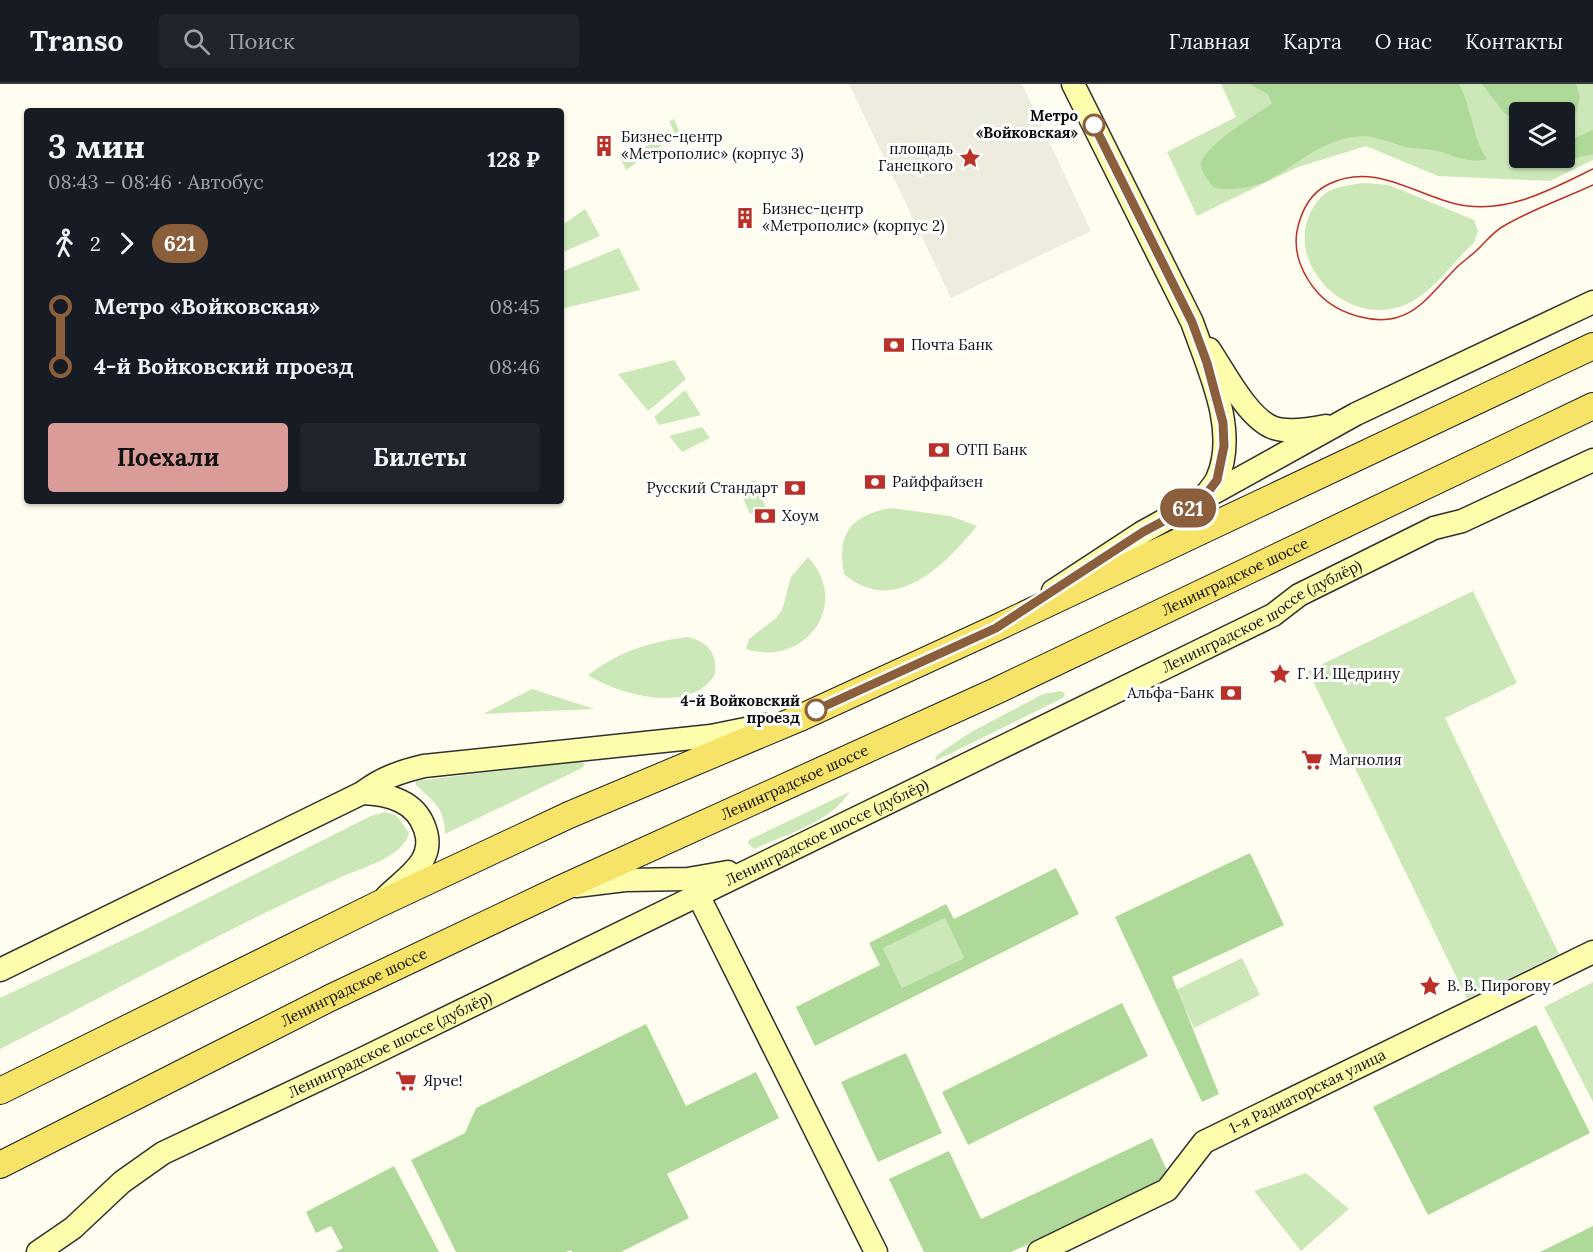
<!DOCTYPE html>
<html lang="ru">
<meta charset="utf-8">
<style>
body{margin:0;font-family:Lora,serif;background:#20242c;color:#f1f3f6;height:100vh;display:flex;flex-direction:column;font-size:22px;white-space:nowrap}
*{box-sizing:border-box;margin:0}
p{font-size:20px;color:#9ea1a6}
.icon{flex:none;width:33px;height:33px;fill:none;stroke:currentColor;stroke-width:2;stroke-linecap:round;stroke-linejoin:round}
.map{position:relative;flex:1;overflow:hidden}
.drawer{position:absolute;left:24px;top:24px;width:540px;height:396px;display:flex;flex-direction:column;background:#171b24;border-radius:6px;box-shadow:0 2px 4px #0004}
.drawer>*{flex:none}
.badge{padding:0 12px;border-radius:20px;font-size:21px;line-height:39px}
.fabs{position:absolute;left:1509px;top:18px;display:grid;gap:12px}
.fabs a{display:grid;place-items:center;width:66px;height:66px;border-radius:6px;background:#171b24;box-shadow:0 2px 4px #0004;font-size:30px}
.map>.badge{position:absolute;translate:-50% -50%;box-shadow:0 0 0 3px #fff}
.legs{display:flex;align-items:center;gap:9px;height:66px;padding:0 24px;font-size:20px}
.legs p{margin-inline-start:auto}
.headline{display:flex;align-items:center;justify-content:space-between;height:102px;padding:0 24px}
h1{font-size:33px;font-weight:700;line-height:45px}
.action{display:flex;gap:12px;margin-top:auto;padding:12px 24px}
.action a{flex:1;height:69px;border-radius:6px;background:#d99c99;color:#111;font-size:24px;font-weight:700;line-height:69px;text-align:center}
.action a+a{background:#20242c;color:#f1f3f6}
ul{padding:0 24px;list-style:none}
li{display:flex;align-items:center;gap:21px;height:60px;font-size:22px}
li i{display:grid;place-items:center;width:9px;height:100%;margin:0 8px;background:currentColor}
li i::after{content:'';width:15px;height:15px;margin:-8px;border:4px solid;border-radius:50%;background:#171b24}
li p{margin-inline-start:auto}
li:first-child i{background:linear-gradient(#0000 50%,currentColor 0)}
li:last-child i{background:linear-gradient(currentColor 50%,#0000 0)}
header{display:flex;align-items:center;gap:36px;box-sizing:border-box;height:84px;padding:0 30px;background:#171b24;border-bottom:2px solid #363941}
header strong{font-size:28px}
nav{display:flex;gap:33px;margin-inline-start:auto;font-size:21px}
.search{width:420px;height:54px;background:#20242c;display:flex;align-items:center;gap:15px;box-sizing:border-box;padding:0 21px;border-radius:6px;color:#9ea1a6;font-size:22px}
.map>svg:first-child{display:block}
.green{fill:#cce8b9;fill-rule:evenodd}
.forest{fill:#aed998;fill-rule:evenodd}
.plaza{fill:#eeecde}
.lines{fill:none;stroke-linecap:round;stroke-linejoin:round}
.secondary-casing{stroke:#303030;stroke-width:25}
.primary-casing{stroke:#1f1f1f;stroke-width:28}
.secondary{stroke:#fdfdab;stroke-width:22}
.primary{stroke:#f6e367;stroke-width:26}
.tram{stroke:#bb3128;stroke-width:1.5}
.line-1-casing{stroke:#fff;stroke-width:14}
.line-1{stroke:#8b5e3c;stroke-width:9}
.stop-1-dot{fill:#fff;stroke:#8b5e3c;stroke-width:3}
.labels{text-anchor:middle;stroke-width:6;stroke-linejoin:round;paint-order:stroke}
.stop-label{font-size:15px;font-weight:bold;fill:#0e0e0e;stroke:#fff;text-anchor:end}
.poi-label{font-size:15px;fill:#0e0e0e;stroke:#fff;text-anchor:start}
.street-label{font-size:15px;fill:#0e0e0e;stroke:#fff}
</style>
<header>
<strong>Transo</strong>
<div class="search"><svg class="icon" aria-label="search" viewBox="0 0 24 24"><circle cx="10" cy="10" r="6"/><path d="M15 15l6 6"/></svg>Поиск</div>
<nav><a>Главная</a><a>Карта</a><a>О нас</a><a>Контакты</a></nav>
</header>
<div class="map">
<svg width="1593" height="1168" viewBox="0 0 1593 1168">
<rect width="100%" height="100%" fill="#fffdef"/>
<g class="green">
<path d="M1221 0H1593V76L1550 97 1438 92 1366 62 1298 83 1197 132 1167 68 1236 33ZM1520 28H1564V74H1520Z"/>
<polygon points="674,35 680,49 626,86 621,75 674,48 669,37"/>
<path d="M1364 99 1389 101 1474 136 1478 147 1474 159C1452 178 1431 212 1402 222 1340 245 1273 166 1321 113 1332 102 1350 101 1364 99Z"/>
<polygon points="585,125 600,152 561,169 561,142"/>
<polygon points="619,164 640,206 561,225 561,188"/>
<polygon points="674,276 686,295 648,327 618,290"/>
<polygon points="685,306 701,331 659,341 654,333"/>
<polygon points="702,343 710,354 682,368 669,352"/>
<polygon points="755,396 766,424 750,430 738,402"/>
<path d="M891 424 950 432 977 442C946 480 894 534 844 490 836 450 851 431 891 424Z"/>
<path d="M808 473C852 520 805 584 746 565L749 555 776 534 782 526 791 493Z"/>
<polygon points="1473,507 1517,599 1445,634 1559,870 1467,915 1308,587"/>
<path d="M688 553C708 558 717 569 715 590 692 631 619 611 588 591 620 567 649 558 688 553Z"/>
<polygon points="532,605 594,625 483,630"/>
<polygon points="1060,607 1065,609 1063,614 935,677 937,671 971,648 1043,610"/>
<path d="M581 677 585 680 582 684 445 750C445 724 433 717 416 701V697Z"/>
<path d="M849 708C832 738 784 751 754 765L748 759 749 756Z"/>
<path d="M385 728 396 731 409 749C403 774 360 784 339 794 224 846 113 908 0 965V914L140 848 371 732Z"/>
<polygon points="945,834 964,874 902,904 883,864"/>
<polygon points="1242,874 1260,911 1194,944 1176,906"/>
<polygon points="1593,898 1593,1018 1544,923"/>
<polygon points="1306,1089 1349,1125 1301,1167 1254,1107"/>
</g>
<g class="forest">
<path d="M1249 0H1459C1472 24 1472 53 1487 75 1470 80 1455 72 1438 67 1429 65 1420 65 1411 64 1390 60 1375 49 1353 53 1296 62 1280 113 1214 104 1209 97 1201 89 1201 80 1202 64 1257 29 1272 20L1268 10Z"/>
<polygon points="1482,0 1576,0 1580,14 1574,34 1565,38 1564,28 1520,28 1519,37 1504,29"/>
<polygon points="1593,46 1593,70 1530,84 1531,74 1564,74 1565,58"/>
<polygon points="1250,769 1284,841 1172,893 1219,1010 1202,1018 1115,833"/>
<path d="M1056 784 1079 830 815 962 796 923 880 881 869 859 946 820 954 835ZM945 834 964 874 902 904 883 864Z"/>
<polygon points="1122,919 1148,972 968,1061 942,1008"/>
<polygon points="646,940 686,1022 756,988 779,1034 667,1090 689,1134 621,1168 572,1168 571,1166 566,1168 456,1168 411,1076 465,1049 476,1024"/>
<polygon points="1536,941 1590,1049 1428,1131 1373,1023"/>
<polygon points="906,969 942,1049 878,1078 841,998"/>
<polygon points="1152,1054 1170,1093 1011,1168 924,1168 889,1095 949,1067 981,1135"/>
<polygon points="394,1082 439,1168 335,1168 343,1164 331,1142 316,1149 306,1128"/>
<polygon points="1593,1142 1593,1168 1540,1168"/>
</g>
<polygon class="plaza" points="849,0 1022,0 1091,147 951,214"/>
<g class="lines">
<defs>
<g id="secondary">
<path d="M1073 0 1192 238C1208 284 1239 347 1217 395 1214 401 1208 408 1204 413"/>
<path d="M1209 265C1224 287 1248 335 1274 344 1290 349 1311 345 1326 342"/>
<polyline points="1053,507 1143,448 1356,330 1593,218"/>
<path d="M362 709C389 710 416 717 425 745 429 756 428 767 422 777 413 791 398 801 386 813"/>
<polyline points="576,802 625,796 688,795 728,788"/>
<polyline points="698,811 876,1168"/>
<path d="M0 886 362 709C382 694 399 688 424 682L711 652 765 641"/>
<path id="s1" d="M38 1168 73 1144 122 1098 163 1069 358 977 1193 570 1273 531 1299 511 1434 444 1462 437 1593 376"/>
<path id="s2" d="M1039 1168 1167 1106 1204 1058 1593 868"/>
</g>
<g id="primary">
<polyline points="0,1007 377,821 569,731 802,633 996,544 1593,262"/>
<path id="s3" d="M0 1081 330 914 560 805 996 607 1593 322"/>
</g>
</defs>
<use href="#secondary" class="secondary-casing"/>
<use href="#primary" class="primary-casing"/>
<use href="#secondary" class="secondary"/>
<use href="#primary" class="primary"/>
<path class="tram" d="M1593 85C1553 104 1514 127 1468 122 1420 116 1378 76 1329 100 1310 109 1301 127 1297 147 1293 170 1303 192 1318 209 1330 222 1344 229 1361 233 1410 246 1428 212 1458 182 1466 175 1475 169 1482 161 1488 155 1495 147 1502 143 1530 126 1563 115 1593 101"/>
</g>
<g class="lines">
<defs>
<polyline id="line-1" points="816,626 996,544 1143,448 1201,417 1217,396 1224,362 1223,339 1207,279 1192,238 1094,41"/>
</defs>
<use href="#line-1" class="line-1-casing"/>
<use href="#line-1" class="line-1"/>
</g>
<defs>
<symbol id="building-bare" viewBox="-9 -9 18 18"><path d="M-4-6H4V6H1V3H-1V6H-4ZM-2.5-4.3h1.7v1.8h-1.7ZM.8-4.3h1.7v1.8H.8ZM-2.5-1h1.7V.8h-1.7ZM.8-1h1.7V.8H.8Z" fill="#bb3128" stroke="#fff" stroke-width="2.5" paint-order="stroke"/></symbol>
<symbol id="sight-bare" viewBox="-9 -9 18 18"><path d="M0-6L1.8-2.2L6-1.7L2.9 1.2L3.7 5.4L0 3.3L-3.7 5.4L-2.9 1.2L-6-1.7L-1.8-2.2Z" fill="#bb3128" stroke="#fff" stroke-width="2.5" paint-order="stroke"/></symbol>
<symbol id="bank-bare" viewBox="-9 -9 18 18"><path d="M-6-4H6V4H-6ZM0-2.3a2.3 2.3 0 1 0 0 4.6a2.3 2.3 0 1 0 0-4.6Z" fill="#bb3128" stroke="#fff" stroke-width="2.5" paint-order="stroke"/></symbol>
<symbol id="supermarket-bare" viewBox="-9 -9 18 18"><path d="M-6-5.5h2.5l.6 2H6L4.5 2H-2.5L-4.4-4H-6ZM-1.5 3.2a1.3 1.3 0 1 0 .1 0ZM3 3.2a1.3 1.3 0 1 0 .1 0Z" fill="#bb3128" stroke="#fff" stroke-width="2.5" paint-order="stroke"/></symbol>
</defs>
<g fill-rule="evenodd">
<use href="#building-bare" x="589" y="47" width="30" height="30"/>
<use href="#sight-bare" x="955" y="59" width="30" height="30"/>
<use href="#building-bare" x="730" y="119" width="30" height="30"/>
<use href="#bank-bare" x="879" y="246" width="30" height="30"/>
<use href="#bank-bare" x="924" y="351" width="30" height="30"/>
<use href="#bank-bare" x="860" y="383" width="30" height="30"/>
<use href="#bank-bare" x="780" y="389" width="30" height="30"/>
<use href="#bank-bare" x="750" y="417" width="30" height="30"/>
<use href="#sight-bare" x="1265" y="575" width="30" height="30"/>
<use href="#bank-bare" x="1216" y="594" width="30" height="30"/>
<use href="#supermarket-bare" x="1297" y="661" width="30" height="30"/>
<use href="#sight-bare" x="1415" y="887" width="30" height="30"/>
<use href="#supermarket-bare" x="391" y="982" width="30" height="30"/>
</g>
<g class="stop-1-dot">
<circle cx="1094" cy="41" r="10"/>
<circle cx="816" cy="626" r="10"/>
</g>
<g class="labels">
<g class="stop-label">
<text x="1078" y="37">Метро<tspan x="1078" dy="17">«Войковская»</tspan></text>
<text x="800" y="622">4-й Войковский<tspan x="800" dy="17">проезд</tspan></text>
</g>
<g class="poi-label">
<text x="621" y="58">Бизнес-центр<tspan x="621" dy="17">«Метрополис» (корпус 3)</tspan></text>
<text x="953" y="70" text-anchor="end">площадь<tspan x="953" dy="17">Ганецкого</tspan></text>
<text x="762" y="130">Бизнес-центр<tspan x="762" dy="17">«Метрополис» (корпус 2)</tspan></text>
<text x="911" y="266">Почта Банк</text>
<text x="956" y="371">ОТП Банк</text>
<text x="892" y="403">Райффайзен</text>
<text x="778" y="409" text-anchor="end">Русский Стандарт</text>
<text x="782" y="437">Хоум</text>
<text x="1297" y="595">Г. И. Щедрину</text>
<text x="1214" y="614" text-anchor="end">Альфа-Банк</text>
<text x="1329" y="681">Магнолия</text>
<text x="1447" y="907">В. В. Пирогову</text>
<text x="423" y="1002">Ярче!</text>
</g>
<g class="street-label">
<text dy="5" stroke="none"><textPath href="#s3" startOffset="1368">Ленинградское шоссе</textPath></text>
<text dy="5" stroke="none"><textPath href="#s1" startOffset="1383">Ленинградское шоссе (дублёр)</textPath></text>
<text dy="5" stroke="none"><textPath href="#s3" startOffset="882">Ленинградское шоссе</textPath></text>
<text dy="5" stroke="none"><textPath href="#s1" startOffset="897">Ленинградское шоссе (дублёр)</textPath></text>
<text dy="5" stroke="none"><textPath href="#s3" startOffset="396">Ленинградское шоссе</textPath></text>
<text dy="5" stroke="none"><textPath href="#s1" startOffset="411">Ленинградское шоссе (дублёр)</textPath></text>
<text dy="5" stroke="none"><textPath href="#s2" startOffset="318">1-я Радиаторская улица</textPath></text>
</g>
</g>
</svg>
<div class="fabs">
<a><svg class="icon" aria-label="layers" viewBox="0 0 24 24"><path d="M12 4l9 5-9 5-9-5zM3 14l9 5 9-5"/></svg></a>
</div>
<b class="badge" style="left:1188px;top:424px;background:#8b5e3c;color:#fff">621</b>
<section class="drawer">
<div class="headline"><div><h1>3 мин</h1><p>08:43 – 08:46 · Автобус</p></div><b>128 ₽</b></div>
<div class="legs"><svg class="icon" aria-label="walk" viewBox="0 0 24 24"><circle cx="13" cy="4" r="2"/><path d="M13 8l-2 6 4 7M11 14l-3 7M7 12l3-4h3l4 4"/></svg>2<svg class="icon" aria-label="forward" viewBox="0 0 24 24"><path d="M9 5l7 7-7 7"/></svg><b class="badge" style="background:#8b5e3c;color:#fff">621</b></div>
<ul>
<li><i style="color:#8b5e3c"></i><b>Метро «Войковская»</b><p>08:45</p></li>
<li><i style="color:#8b5e3c"></i><b>4-й Войковский проезд</b><p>08:46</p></li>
</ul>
<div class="action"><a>Поехали</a><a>Билеты</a></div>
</section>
</div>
